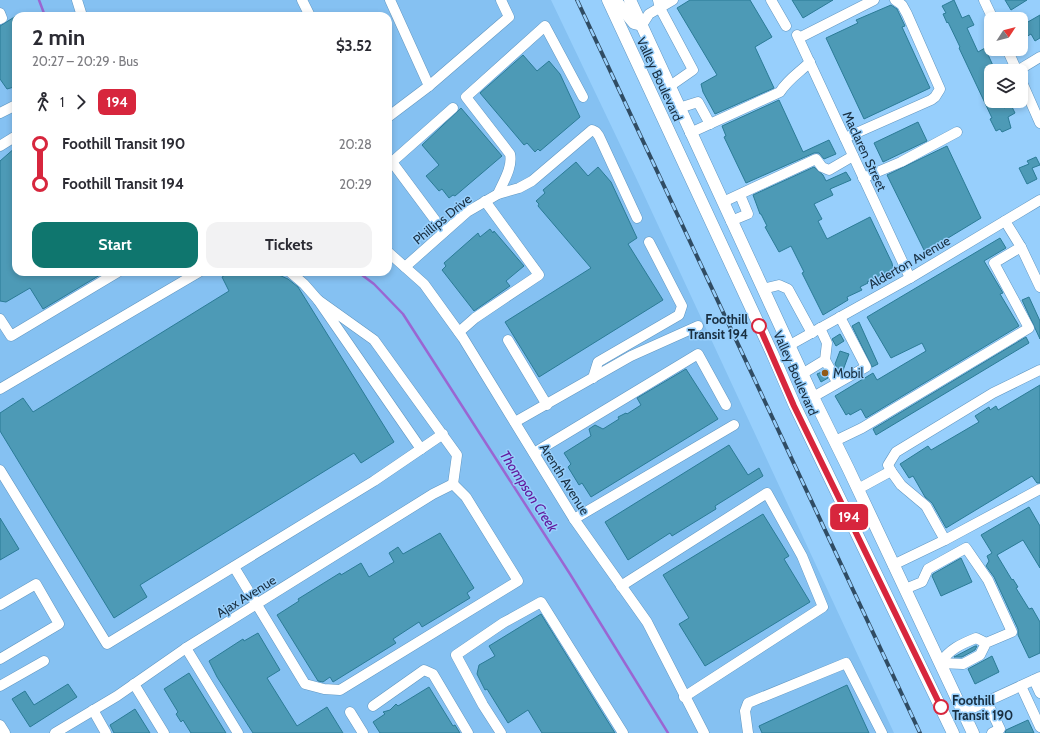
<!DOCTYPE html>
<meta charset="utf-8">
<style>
body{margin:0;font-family:Cabin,sans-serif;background:#f2f2f3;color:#2b2b33;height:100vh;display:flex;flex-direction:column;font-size:15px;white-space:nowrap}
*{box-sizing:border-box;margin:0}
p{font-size:13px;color:#7c7c81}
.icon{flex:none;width:22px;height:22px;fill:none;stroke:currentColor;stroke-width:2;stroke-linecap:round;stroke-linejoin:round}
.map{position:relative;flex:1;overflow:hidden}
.side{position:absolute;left:12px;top:12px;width:380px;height:264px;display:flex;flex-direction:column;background:#fff;border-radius:12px;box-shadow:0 2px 6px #0003}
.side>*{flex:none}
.badge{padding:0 8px;border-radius:6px;font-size:14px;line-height:26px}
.needle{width:26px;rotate:54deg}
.fabs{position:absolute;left:984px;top:12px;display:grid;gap:8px}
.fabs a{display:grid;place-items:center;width:44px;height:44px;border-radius:8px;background:#fff;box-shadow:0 2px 6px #0003;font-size:20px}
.map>.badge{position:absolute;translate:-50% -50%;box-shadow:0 0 0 2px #fff}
.legs{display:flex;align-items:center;gap:6px;height:44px;padding:0 20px;font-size:13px}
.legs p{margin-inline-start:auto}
.headline{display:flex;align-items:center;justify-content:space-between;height:68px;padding:0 20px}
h1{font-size:22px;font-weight:700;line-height:30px}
.action{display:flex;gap:8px;margin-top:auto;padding:8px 20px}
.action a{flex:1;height:46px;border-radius:12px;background:#0f766e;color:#fff;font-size:16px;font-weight:700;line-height:46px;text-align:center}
.action a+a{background:#f2f2f3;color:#2b2b33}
ul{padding:0 20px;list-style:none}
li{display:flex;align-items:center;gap:14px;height:40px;font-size:15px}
li i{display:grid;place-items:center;width:6px;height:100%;margin:0 5px;background:currentColor}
li i::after{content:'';width:10px;height:10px;margin:-5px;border:3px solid;border-radius:50%;background:#fff}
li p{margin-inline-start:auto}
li:first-child i{background:linear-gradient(#0000 50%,currentColor 0)}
li:last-child i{background:linear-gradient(currentColor 50%,#0000 0)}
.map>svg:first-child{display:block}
.built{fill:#85c1f2;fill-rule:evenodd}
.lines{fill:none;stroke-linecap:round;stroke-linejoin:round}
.stream{stroke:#9a66d2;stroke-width:2.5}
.building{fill:#4d9ab6;stroke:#2b7b96}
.minor-casing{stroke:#6197c2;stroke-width:11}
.major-casing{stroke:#6197c2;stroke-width:13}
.minor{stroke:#fff;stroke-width:10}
.major{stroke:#fff;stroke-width:12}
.rail-casing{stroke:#304c63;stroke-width:4}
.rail{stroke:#97cffc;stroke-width:2.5;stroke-dasharray:8;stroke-linecap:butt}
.line-1-casing{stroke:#fff;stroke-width:9}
.line-1{stroke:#d7263d;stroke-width:6}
.stop-1-dot{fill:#fff;stroke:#d7263d;stroke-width:2}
.poi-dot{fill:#925915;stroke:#97cffc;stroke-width:1.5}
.labels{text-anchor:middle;stroke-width:3;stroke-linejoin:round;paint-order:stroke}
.street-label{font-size:13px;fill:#192f41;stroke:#97cffc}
.stop-label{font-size:13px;font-weight:bold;fill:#192f41;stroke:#97cffc;text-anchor:end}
.poi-label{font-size:13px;fill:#192f41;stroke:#97cffc;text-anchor:start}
.water-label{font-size:14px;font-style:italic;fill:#64189d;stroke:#97cffc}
</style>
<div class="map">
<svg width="1040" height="733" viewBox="0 0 1040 733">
<rect width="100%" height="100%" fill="#97cffc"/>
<path class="built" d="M0 0H551L638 182 894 733H0ZM16 16H388V272H16Z"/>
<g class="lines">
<g class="stream">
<polyline points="39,0 45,16"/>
<polyline points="358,272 374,284 403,314 570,574 668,733"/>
</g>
</g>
<g class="building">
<polygon points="690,0 750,0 772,37 755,47 774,88 715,114 703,92 701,84 717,75 677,8"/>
<polygon points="792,0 833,0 803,18"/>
<polygon points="954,0 962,18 969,15 974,25 967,28 978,52 985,48 995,70 987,74 991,83 991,101 1001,101 1004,108 1011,105 1015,113 1008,117 1011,128 1002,132 1000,129 996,131 990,119 992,118 959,48 960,47 948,22 947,23 943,14 946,13 942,6"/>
<polygon points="1005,0 1027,0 1011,10"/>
<polygon points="891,5 897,9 905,26 902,27 930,88 864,119 826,38 858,23 856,20"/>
<polygon points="1040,15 1040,38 1035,41 1031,34 1021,40 1021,26"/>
<polygon points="16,16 16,84 14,87 7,89 0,79 0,26"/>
<polygon points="523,55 537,71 549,61 560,74 580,117 540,151 538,149 535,152 527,143 524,145 480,93"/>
<polygon points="779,100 803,152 829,140 836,154 824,159 819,153 814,153 746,183 724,137 726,136 722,126"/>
<polygon points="461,108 502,156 455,196 453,195 449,198 442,189 439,191 426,176 439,165 422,145"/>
<polygon points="918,122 927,141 883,162 874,143"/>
<polygon points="947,146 981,218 925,252 887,175"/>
<polygon points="16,147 16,272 105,272 43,309 30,288 6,302 0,301 0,161"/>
<polygon points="1036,157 1040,165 1032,168 1037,179 1027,184 1019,168 1029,164 1027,161"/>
<polygon points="576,162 588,176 598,167 611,182 637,238 628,244 663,300 539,377 505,322 591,268 538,206 539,204 536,201 545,193 543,190"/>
<polygon points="814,167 823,175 826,181 846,172 851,180 830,189 833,195 814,204 822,219 818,221 827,239 870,217 892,263 893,269 867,282 868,283 860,287 862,290 847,297 848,300 823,315 802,273 804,272 791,246 779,252 765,227 767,226 761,214 760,214 753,195"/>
<polygon points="490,229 493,233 494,231 524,266 506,281 510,286 474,311 442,270 446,266 444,263 478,233 480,237"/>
<polygon points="1000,238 1006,248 984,261 1003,293 1000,294 1019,326 866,418 861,409 850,415 849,413 846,415 835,396 873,373 877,380 926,351 922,343 891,358 867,317"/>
<polygon points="230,272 272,272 288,279 298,287 394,442 361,463 354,453 140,585 147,597 114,618 0,431 0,413 23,398 33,412 229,291 222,277"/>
<polygon points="1029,297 1040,321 1040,339 1022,300"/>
<polygon points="859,322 878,364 872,367 852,326"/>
<polygon points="840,334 844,341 836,346 832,339"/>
<polygon points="1026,337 1029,343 876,435 873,429"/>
<polygon points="840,351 849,354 842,373 839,371 835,364"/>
<polygon points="686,369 718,419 591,497 582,483 579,485 568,467 571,464 564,453 591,436 589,429 595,425 603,429 619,419 618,417 626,413 627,414 641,405 637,398"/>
<polygon points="824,371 828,378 821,382 817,374"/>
<polygon points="1040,385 1040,483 1037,483 1032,476 946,528 932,503 925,497 913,476 909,478 900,464 928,446 931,450 979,422 975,416 989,407 990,410 996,406 998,410"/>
<polygon points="729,445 748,475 759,468 763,476 715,506 716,509 672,536 670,533 628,560 605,522"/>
<polygon points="1029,507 1040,526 1040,568 1023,540 997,555 1012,580 1013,579 1018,587 1016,588 1029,609 1032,608 1040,622 1040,653 1029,658 1018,635 1018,629 994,577 986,566 989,561 987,556 992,553 981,535"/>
<polygon points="763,514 789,556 784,559 810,602 705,666 679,624 689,618 663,575"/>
<polygon points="0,518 19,549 0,560"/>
<polygon points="440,533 474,588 467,593 470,598 422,627 419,622 393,639 396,643 333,682 330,677 323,682 318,681 277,615 299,601 298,599 340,573 341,575 361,563 369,577 394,562 389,553 398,547 403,554"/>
<polygon points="961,558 972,582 941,596 932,576 933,574"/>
<polygon points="541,614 615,733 542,733 528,710 508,723 487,689 485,690 477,674 479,665 495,656 489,646"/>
<polygon points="258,633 280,670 267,678 297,726 327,707 343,733 253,733 217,677 209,661 243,639 244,641"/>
<polygon points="975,646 977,646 975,650 962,657 954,657"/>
<polygon points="992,656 999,672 975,684 968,669"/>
<polygon points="189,673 226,733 191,733 183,720 181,722 176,714 178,712 164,689"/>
<polygon points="68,684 77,697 30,727 12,699 25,691 34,705"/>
<polygon points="847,685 869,733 762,733 759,726"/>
<polygon points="429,687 453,726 455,725 460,733 380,733 373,722 385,714 383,712 390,710 396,704 398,706"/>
<polygon points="135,709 150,733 114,733 110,725"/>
<polygon points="1028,720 1034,733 1005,733 1006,730"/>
</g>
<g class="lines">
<defs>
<g id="minor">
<polyline points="77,0 82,16"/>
<polyline points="302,0 310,16"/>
<polyline points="390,0 429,86 509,17 501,0"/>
<polyline points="658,0 660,8 693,70 670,86"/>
<polyline points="771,0 786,26"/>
<polyline points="984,0 993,19"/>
<polyline points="0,13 2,18 0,19"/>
<polyline points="642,25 649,14 673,0"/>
<polyline points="797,35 910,278"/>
<polyline points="799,38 874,0"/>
<polyline points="1007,49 1017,71"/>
<polyline points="1017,71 1040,57"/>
<polyline points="1021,80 1040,123"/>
<polyline points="679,108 698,102 710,124"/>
<polyline points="0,113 16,105"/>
<polyline points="388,117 429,86"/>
<path d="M690 133 780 92C788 79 799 73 810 62"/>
<polyline points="845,138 931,100 935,97 940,89 907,14 902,5 895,0"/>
<polyline points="0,146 16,136"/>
<polyline points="863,178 901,162 957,132"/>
<path d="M498 194C503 182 513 167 510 154L466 97 545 26 583 97"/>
<polyline points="723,202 816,159 822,167 829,170 853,156"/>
<polyline points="731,221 748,214 740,195"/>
<polyline points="444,232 392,162 453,108"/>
<polyline points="1021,247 1040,287"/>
<polyline points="388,252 424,284 463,338 574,519 647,622 704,733"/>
<polyline points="405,267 467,212 498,194 519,188 532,181 592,130 596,132 599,136 637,218"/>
<polyline points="290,272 304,284 318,300"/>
<polyline points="763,289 779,285 788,289 812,333"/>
<polyline points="0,319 11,336 118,272"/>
<polyline points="459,332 475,318 539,275 485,201"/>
<polyline points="508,340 547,405"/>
<polyline points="790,345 910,278 1040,200"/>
<polyline points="825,360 837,382"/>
<polyline points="802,374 825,360 827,343 820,328"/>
<polyline points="593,378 598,362 679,315 682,306 649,242"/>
<polyline points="0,389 199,272"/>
<polyline points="813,397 866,367 840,317"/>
<polyline points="515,422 631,356 698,326"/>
<polyline points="443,434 421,449 318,300 374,340 457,455 453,484"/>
<polyline points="835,441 862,428 1029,328 994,263 1021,247 1005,221"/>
<polyline points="534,453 698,354 726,405"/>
<polyline points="0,470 107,644 374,481 421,449"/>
<polyline points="891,471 888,465 896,452 993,393 1040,370"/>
<polyline points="858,489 891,471 901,485 926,506 945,540"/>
<polyline points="574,519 734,425"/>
<polyline points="893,565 945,540 1040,489"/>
<polyline points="234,567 305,684 324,689 340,690 518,581 466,497 453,484"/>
<polyline points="621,586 767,493 802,556 823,607 684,697"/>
<path d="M905 589 922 582 928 569 966 548 988 580 1012 632 986 643 980 655 963 664 940 663C950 649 961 644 976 638L986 643"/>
<polyline points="0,605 36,584 59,624 0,659"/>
<polyline points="186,648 238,733"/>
<polyline points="1034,680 1040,693"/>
<polyline points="134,684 164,733"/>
<polyline points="0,686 44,661"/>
<polyline points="1021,686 1040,727"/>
<polyline points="987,702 1000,729 992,733"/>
<polyline points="373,706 424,670 433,674 468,733"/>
<polyline points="93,710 106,733"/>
<polyline points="350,712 363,733"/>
<polyline points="964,712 1040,677"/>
<polyline points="0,725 5,733"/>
<polyline points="55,733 117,696 186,648 433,494 453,484"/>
<polyline points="501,733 483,705 456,655 503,623 541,602 623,733"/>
<polyline points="748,733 745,711 748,703 846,663 882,733"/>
</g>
<g id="major">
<polyline points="608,0 772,353 795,406 953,733"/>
<polyline points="615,0 634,23 642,25"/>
<polyline points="630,0 813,397 848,468 973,733"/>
</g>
</defs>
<use href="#minor" class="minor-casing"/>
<use href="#major" class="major-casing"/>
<use href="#minor" class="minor"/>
<use href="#major" class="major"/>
<defs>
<polyline id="rail" points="577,0 920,733"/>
</defs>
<use href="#rail" class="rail-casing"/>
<use href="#rail" class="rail"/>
</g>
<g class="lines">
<defs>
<polyline id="line-1" points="759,326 794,406 941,707"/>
</defs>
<use href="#line-1" class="line-1-casing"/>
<use href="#line-1" class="line-1"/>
</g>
<g class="stop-1-dot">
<circle cx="759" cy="326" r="7"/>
<circle cx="941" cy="707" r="7"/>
</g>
<circle class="poi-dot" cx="825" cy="373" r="4"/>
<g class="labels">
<g class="street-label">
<text transform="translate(660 79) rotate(65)" y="5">Valley Boulevard</text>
<text transform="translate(865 151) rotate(65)" y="5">Maclaren Street</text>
<text transform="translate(442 219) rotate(-39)" y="5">Phillips Drive</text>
<text transform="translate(909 262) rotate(-30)" y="5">Alderton Avenue</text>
<text transform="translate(796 373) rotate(66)" y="5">Valley Boulevard</text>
<text transform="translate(565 479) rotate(58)" y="5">Arenth Avenue</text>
<text transform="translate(246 596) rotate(-32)" y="5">Ajax Avenue</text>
</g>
<g class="stop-label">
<text x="748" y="324">Foothill<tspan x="748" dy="15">Transit 194</tspan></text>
<text x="952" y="705" text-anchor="start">Foothill<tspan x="952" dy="15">Transit 190</tspan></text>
</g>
<g class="poi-label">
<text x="833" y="378">Mobil</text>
</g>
<g class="water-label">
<text transform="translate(529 491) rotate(57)" y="5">Thompson Creek</text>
</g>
</g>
</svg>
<div class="fabs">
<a><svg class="needle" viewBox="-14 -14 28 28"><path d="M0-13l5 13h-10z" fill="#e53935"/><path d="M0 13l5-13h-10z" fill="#7c7c81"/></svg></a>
<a><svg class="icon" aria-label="layers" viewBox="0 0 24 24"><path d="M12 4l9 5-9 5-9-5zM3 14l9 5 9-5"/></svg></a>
</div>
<b class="badge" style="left:849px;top:517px;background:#d7263d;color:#fff">194</b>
<section class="side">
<div class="headline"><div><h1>2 min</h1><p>20:27 – 20:29 · Bus</p></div><b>$3.52</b></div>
<div class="legs"><svg class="icon" aria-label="walk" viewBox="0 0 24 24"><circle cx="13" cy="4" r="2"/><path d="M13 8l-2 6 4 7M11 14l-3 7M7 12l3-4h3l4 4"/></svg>1<svg class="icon" aria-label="forward" viewBox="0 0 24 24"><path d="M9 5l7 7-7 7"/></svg><b class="badge" style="background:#d7263d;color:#fff">194</b></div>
<ul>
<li><i style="color:#d7263d"></i><b>Foothill Transit 190</b><p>20:28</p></li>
<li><i style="color:#d7263d"></i><b>Foothill Transit 194</b><p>20:29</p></li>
</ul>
<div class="action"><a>Start</a><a>Tickets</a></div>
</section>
</div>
